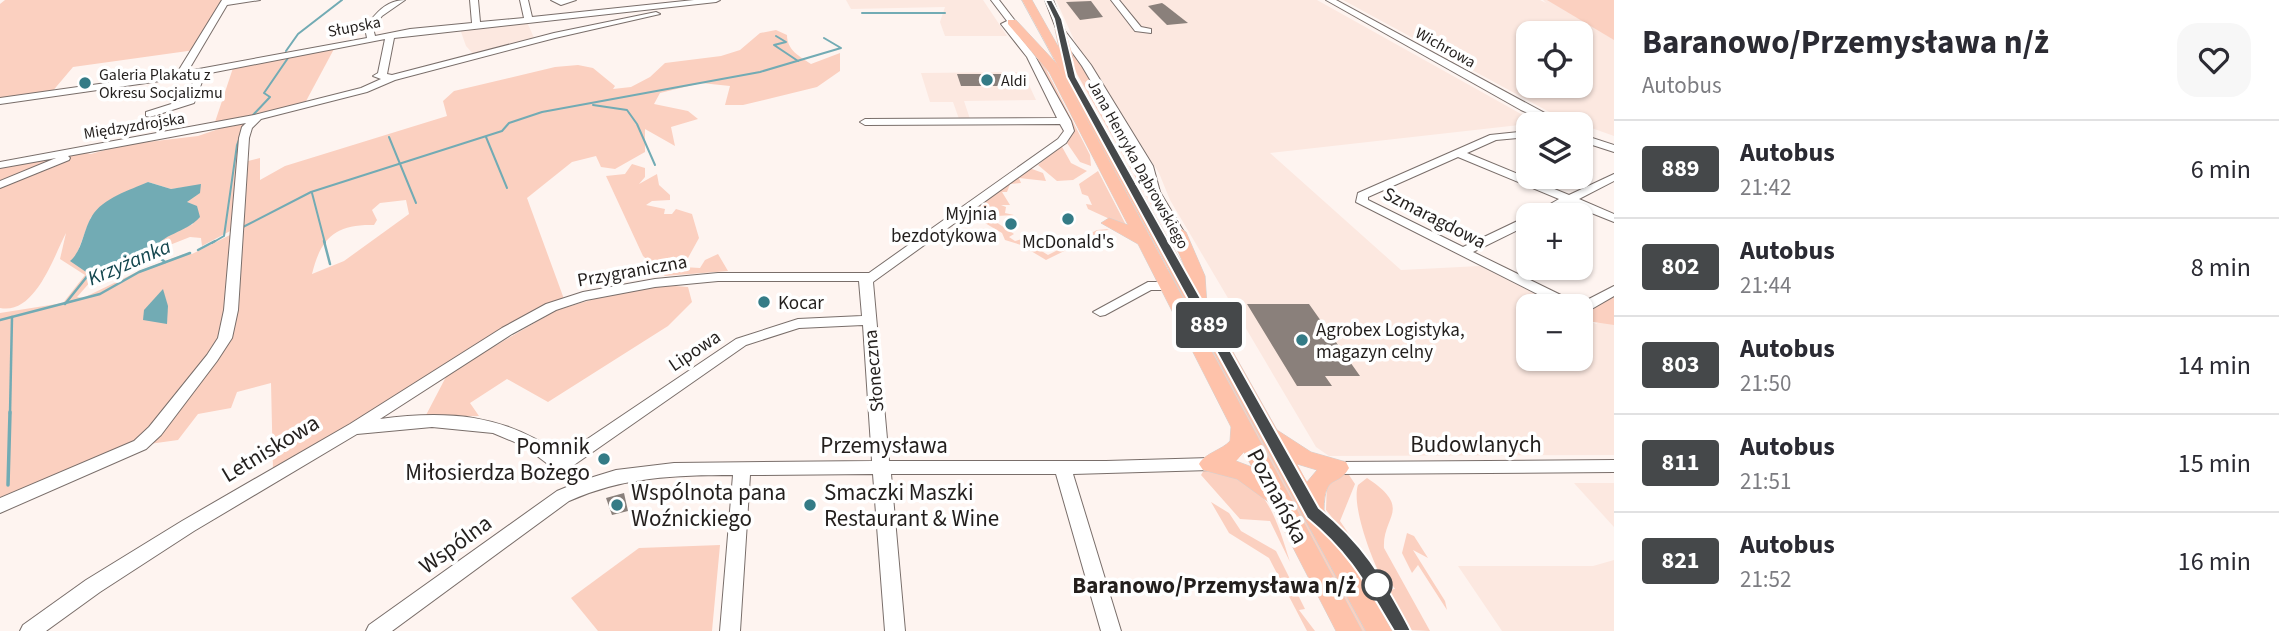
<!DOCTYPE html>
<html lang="pl">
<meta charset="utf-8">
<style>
body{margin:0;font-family:"Source Sans 3",sans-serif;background:#f7f7f7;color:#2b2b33;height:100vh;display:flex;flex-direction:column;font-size:26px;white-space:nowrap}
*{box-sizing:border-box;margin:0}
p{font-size:23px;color:#7c7c81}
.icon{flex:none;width:38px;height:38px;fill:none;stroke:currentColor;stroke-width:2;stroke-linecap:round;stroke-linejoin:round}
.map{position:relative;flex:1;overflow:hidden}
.drawer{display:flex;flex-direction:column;background:#fff;width:665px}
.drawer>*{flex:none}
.badge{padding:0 14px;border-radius:5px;font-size:24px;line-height:46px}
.buttons{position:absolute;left:1516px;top:21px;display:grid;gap:14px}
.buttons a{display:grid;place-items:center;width:77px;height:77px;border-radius:14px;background:#fff;box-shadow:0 2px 5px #0004;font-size:35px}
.map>.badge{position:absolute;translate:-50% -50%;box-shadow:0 0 0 4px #fff}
.round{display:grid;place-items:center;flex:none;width:74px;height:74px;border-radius:21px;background:#f7f7f7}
.headline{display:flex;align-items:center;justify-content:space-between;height:119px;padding:0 28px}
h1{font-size:33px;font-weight:700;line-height:52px}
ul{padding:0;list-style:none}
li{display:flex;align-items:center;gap:21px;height:98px;padding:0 28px;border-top:2px solid #e1e1e2}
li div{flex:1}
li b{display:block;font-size:26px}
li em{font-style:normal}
li .badge{min-width:77px;font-weight:700;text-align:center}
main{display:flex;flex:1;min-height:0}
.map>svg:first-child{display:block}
.built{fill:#fce8e0;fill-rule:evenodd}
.green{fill:#fbd0c0;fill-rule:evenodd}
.water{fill:#72abb4}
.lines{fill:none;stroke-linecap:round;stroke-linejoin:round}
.stream-far2{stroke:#72abb4;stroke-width:2}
.stream-far1{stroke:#72abb4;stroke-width:2.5}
.stream{stroke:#72abb4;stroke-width:3.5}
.building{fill:#8a807b}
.minor-casing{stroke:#796e6a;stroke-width:2}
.major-casing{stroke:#d3d2d2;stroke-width:1}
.minor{fill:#fff;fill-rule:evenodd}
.major{fill:#fec2aa;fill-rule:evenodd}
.line{fill:#45484a;stroke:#fff;stroke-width:2}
.poi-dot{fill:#347b86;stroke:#fff;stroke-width:2.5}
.stop-dot{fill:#fff;stroke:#45484a;stroke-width:3.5}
.labels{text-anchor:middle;stroke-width:7;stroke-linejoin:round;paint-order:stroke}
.far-street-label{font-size:16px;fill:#231f1d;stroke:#fff}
.far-poi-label{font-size:16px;fill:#231f1d;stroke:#fff;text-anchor:start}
.poi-label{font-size:19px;fill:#231f1d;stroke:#fff;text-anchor:start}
.street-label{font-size:19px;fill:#231f1d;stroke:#fff}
.water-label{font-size:21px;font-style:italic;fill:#13464e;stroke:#fff}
.near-street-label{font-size:23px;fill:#231f1d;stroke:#fff}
.near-poi-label{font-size:23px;fill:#231f1d;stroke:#fff;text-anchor:start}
.near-stop-label{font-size:23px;font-weight:bold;fill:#231f1d;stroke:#fff;text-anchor:end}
</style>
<main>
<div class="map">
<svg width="1614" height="631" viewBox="0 0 1614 631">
<rect width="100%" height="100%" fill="#fef4f0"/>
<g class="built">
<polygon points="846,0 983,0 1007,36 945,36 940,22 945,7 851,9"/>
<polygon points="1056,0 1317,0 1537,123 1270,153 1401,270 1480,266 1560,306 1528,306 1528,359 1580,359 1580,316 1596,324 1614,313 1614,455 1329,456 1316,447 1170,200 1159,173 1075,42"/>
<path d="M1343 0H1540L1546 3 1543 0H1614V136L1555 115ZM1528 33H1580V86H1528Z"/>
<polygon points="527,22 535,40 475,56 466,46 460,29"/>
<polygon points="1023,72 1036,100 964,101 970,119 959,119 953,102 930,102 921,73"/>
<polygon points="1574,483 1614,483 1614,527"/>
<polygon points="1614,560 1614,631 1502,631 1458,566 1593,566"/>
</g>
<g class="green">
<polygon points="5,0 224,0 195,50 73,67 51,93 0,100 0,4"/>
<polygon points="1547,0 1614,0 1614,40"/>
<polygon points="1014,28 1046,69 1090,155 1091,166 1080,162 1067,143 1072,132"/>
<path d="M776 30 787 35C787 50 799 56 811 64L840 53V71L817 87 743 105H725L730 86 701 83 660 93 654 104 688 111 698 119 671 127 675 146 645 129V152L615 169 601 167 596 156 572 162 527 198 564 299 273 470 271 383 237 392 231 408 198 414 178 440 149 444 235 317 239 293 248 161 260 158V180L285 166 447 116 443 101 454 91 555 67 578 65 593 68 615 86 613 89 631 87 650 77 665 63 721 56 740 50 760 33ZM406 200 409 214 344 261 312 274C321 237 336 224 374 225L377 220 372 210 380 203Z"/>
<polygon points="334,49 305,103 214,125 233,68"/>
<polygon points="1073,50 1084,64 1097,91 1082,80 1095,91 1175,233 1187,268 1077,74 1069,54 1075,66 1070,51"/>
<path d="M236 123H247L234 229 202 246 201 238 190 237 152 252 159 239 193 224 187 202 201 185 171 189 148 182 91 217 76 256 89 274 99 272 77 297 83 298 139 271 184 254H192L234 233 224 326 212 351 139 443 0 503V313L63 303 85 275 60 259 66 233C53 258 35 315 0 308V166L78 151 91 154 122 145 198 136Z"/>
<polygon points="1061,145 1071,163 1087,171 1073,180 1057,181 1038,165"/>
<polygon points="632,164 645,168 645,177 639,184 657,174 659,185 670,195 670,200 652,201 646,205 665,209 664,214 672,214 676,209 692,214 699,238 683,267 700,268 705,260 718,254 728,271 665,276 643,256 606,176 625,174"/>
<polygon points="1032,169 1043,173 1046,181 1019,178 1021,183 1010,184 1007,192 1002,192 1010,205 1001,205 1006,207 1005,213 1014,215 997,216 992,211 984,214 1014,234 1009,237 1015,241 1022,239 1048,255 1097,230 1109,229 1046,260 1021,245 1005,240 1002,233 966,212 1025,170"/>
<polygon points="1098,171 1127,227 1088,209 1086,204 1092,205 1088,196 1082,194 1079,184"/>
<polygon points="1171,270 1371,631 1357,631 1165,271"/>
<polygon points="663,285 688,287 692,302 668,326 548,402 507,379 470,403 479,416 425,417 448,373 557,310 601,297"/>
<polygon points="1614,296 1614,325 1580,320 1580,309 1590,310"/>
<path d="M1204 470C1264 471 1275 514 1290 562L1270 521 1240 519 1201 475Z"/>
<polygon points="1347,472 1355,484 1340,521 1368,562 1326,510 1327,481"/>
<path d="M1367 478C1414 509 1382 516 1384 548L1430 631 1409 630 1389 590 1395 589 1389 580H1383C1372 561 1351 505 1358 485Z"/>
<polygon points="1211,502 1229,513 1241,531 1276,551 1305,609 1299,610 1315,631 1307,631 1269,558 1229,533"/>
<polygon points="1407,533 1414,536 1428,558 1413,550 1445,601 1447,610 1418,565 1412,573 1402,553"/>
<polygon points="720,545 712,631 598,631 571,598 639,548"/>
</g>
<g class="water">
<path d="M148 182 171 189 201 184 200 193 187 202 197 206 200 217C185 234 163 232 152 252L89 274 70 261C83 250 83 230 92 216 103 198 130 190 148 182Z"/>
<polygon points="163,289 168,306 167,324 143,320 144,310"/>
</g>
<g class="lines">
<g class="stream-far2">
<polyline points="862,13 945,13"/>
<polyline points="776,36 786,42 774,45 798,61"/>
<polyline points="286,51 298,34 342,0"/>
<polyline points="593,105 627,110 637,124 655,165"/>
<polyline points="253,115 270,97 264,93 288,58"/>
<polyline points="389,137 416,203"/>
<polyline points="486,137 507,188"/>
<polyline points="312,193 325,243"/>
<polyline points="241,228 311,192 502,131 509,123 542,112 760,72 841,48 824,38"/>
<polyline points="212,243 224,236 237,145 246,121"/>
</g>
<g class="stream-far1">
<polyline points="324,241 330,264"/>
<polyline points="198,250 215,241"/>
<polyline points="152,252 165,262"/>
<polyline points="65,304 89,274"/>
<polyline points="0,320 100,294 139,272 190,253"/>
<polyline points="10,414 12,317"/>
</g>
<polyline class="stream" points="8,485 10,412"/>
</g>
<g class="building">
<polygon points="1091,1 1103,17 1080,20 1066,2"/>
<polygon points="1162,3 1165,5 1188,23 1167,25 1148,6"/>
<polygon points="957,74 1012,74 1018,86 961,86"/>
<polygon points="1247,304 1309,304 1360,376 1325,376 1332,386 1297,386"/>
<polygon points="624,493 628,511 612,515 606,498"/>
</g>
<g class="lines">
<defs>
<g id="minor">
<path d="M222 0H260L227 5 188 71 367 38 365 28C375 14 386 0 405 0L382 16 373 28 375 36 410 29 472 23 470 0H478L480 22 524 18 520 0H528L532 17 694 0H720L716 2 394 38 387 74 392 75 554 33 656 12 660 14 555 38 395 80 367 92 261 119 252 128 249 138 238 310 232 338 217 361 161 435 146 449 0 513V498L134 441 149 427 207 355 218 338 224 310 239 138 242 127 246 123 68 156 70 158 69 160 0 188V181L56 158 0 168V162L254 115 361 88 381 79 373 76 378 73 385 39 205 74 194 103 150 117 146 116V112L187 99 195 76 0 104V98L177 73Z"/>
<polygon points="551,0 576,0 561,5"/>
<path d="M991 0H999L1016 22 1010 25 1035 56 1071 121 1074 131 1066 143 873 282 889 461H1106L1210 458 1216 459 1218 464 1216 469 1210 470 1073 474 1121 631H1101L1056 474H891L905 631H885L873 474 750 475 740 631H720L733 475C676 475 622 477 569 501L392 631H366L369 625 557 491 574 484 524 446 493 433 432 427 357 434 194 531 100 592 46 631H20L23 625 86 580 182 521 350 424 502 328 546 304 583 292 655 279 718 273H869L1058 139 1064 131 1060 124 865 125 860 122 865 119 1057 118 1027 57 1001 24 1007 21ZM718 281H859L862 316 798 319 736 339 562 456C507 414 447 410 380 419L512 334 556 310 586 300 655 287ZM863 325 872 461 674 463 616 470 590 478 574 465 746 345 799 328Z"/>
<polygon points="1045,0 1053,0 1065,31 1091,65 1153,166 1160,192 1184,232 1182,235 1174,235 1148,192 1141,166 1082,66 1057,31"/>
<polygon points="1111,0 1119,0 1141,27 1151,29 1151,33 1135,31"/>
<polygon points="1326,0 1336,0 1565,124 1552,124 1521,110"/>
<polygon points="1528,131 1528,137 1496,140 1467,153 1569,195 1614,174 1614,181 1579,199 1614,214 1614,222 1569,204 1546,215 1531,215 1559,199 1458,157 1368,197 1368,200 1463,247 1528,216 1528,225 1473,252 1571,300 1583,302 1614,286 1614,296 1590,310 1580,310 1580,306 1561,306 1356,202 1358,193 1490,135"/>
<polygon points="1580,134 1614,145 1614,152 1580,141"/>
<polygon points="1148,282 1168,282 1175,286 1168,290 1151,290 1105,315 1100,316 1093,312"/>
<polygon points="1614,460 1614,472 1338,474 1332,473 1330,468 1332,463 1338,462"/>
</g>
<g id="major">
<path d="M1022 0H1032L1059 48 1055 29 1060 26 1065 29 1073 57 1066 60 1186 270 1170 232 1178 227 1186 232 1205 276 1207 306 1277 430 1311 452 1346 462 1349 468C1337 489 1325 471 1324 510L1392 631H1366ZM1297 464 1317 470 1307 482Z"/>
<path d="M1008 20H1016L1057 64 1362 631H1336L1270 503 1237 479 1203 470 1199 464C1205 453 1222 450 1230 441L1231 427 1138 244 1101 223 1109 218 1128 225 1049 72 1008 24ZM1244 452 1252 467 1236 461Z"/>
</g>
</defs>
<use href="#minor" class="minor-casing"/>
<use href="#major" class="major-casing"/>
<use href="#minor" class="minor"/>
<use href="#major" class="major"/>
</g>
<path class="line" d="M1045 0H1052L1062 19 1076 77 1319 508C1364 544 1381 575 1408 625L1411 631H1394C1367 587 1352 555 1307 518L1067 77 1054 19Z"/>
<g class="poi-dot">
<circle cx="987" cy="80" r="7"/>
<circle cx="85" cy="83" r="7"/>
<circle cx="1068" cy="219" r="7"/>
<circle cx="1011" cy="224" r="7"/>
<circle cx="764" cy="302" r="7"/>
<circle cx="1302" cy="340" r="7"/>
<circle cx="604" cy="459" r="7"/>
<circle cx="617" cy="505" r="7"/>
<circle cx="810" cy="505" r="7"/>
</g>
<circle class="stop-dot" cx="1377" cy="585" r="14"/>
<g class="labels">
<g class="far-street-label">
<text transform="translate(354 26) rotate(-11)" y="6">Słupska</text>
<text transform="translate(1446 47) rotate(29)" y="6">Wichrowa</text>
<text transform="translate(134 125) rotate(-9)" y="6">Międzyzdrojska</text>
<text transform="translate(1139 164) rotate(61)" y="6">Jana Henryka Dąbrowskiego</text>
</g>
<g class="far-poi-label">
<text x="99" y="80">Galeria Plakatu z<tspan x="99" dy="18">Okresu Socjalizmu</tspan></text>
<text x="1001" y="86">Aldi</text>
</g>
<g class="poi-label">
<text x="997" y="220" text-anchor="end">Myjnia<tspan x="997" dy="22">bezdotykowa</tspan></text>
<text x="1068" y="248" text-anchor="middle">McDonald's</text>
<text x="778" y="309">Kocar</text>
<text x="1316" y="336">Agrobex Logistyka,<tspan x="1316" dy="22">magazyn celny</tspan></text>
</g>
<g class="street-label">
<text transform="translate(1435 217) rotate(27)" y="7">Szmaragdowa</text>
<text transform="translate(632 270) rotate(-10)" y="7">Przygraniczna</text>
<text transform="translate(694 350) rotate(-34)" y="7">Lipowa</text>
<text transform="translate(873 371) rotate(-95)" y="7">Słoneczna</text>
</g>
<g class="water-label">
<text transform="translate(129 262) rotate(-23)" y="7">Krzyżanka</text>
</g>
<g class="near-street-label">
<text x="1476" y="452">Budowlanych</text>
<text x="884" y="453">Przemysława</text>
<text transform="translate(270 448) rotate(-31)" y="8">Letniskowa</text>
<text transform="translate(1278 496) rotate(62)" y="8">Poznańska</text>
<text transform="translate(455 544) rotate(-36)" y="8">Wspólna</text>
</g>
<g class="near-poi-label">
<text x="590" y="454" text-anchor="end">Pomnik<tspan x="590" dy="26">Miłosierdza Bożego</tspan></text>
<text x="631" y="500">Wspólnota pana<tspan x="631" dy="26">Woźnickiego</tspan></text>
<text x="824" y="500">Smaczki Maszki<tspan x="824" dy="26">Restaurant &amp; Wine</tspan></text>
</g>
<g class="near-stop-label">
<text x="1356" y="593">Baranowo/Przemysława n/ż</text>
</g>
</g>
</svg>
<div class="buttons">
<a><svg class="icon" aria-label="locate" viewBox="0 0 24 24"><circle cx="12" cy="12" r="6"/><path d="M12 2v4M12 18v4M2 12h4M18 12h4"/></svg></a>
<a><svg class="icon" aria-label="layers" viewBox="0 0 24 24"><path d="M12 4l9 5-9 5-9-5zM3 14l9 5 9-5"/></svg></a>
<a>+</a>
<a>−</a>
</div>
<b class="badge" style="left:1209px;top:325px;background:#45484a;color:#fff">889</b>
</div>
<section class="drawer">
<div class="headline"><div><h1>Baranowo/Przemysława n/ż</h1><p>Autobus</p></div><a class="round"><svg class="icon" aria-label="heart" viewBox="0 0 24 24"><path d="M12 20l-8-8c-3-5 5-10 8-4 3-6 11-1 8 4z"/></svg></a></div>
<ul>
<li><span class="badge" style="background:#45484a;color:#fff">889</span><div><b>Autobus</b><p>21:42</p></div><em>6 min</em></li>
<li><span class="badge" style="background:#45484a;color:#fff">802</span><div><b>Autobus</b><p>21:44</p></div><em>8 min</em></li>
<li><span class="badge" style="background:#45484a;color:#fff">803</span><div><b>Autobus</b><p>21:50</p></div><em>14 min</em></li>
<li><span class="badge" style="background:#45484a;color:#fff">811</span><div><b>Autobus</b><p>21:51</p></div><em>15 min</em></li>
<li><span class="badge" style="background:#45484a;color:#fff">821</span><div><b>Autobus</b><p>21:52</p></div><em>16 min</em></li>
</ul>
</section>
</main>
